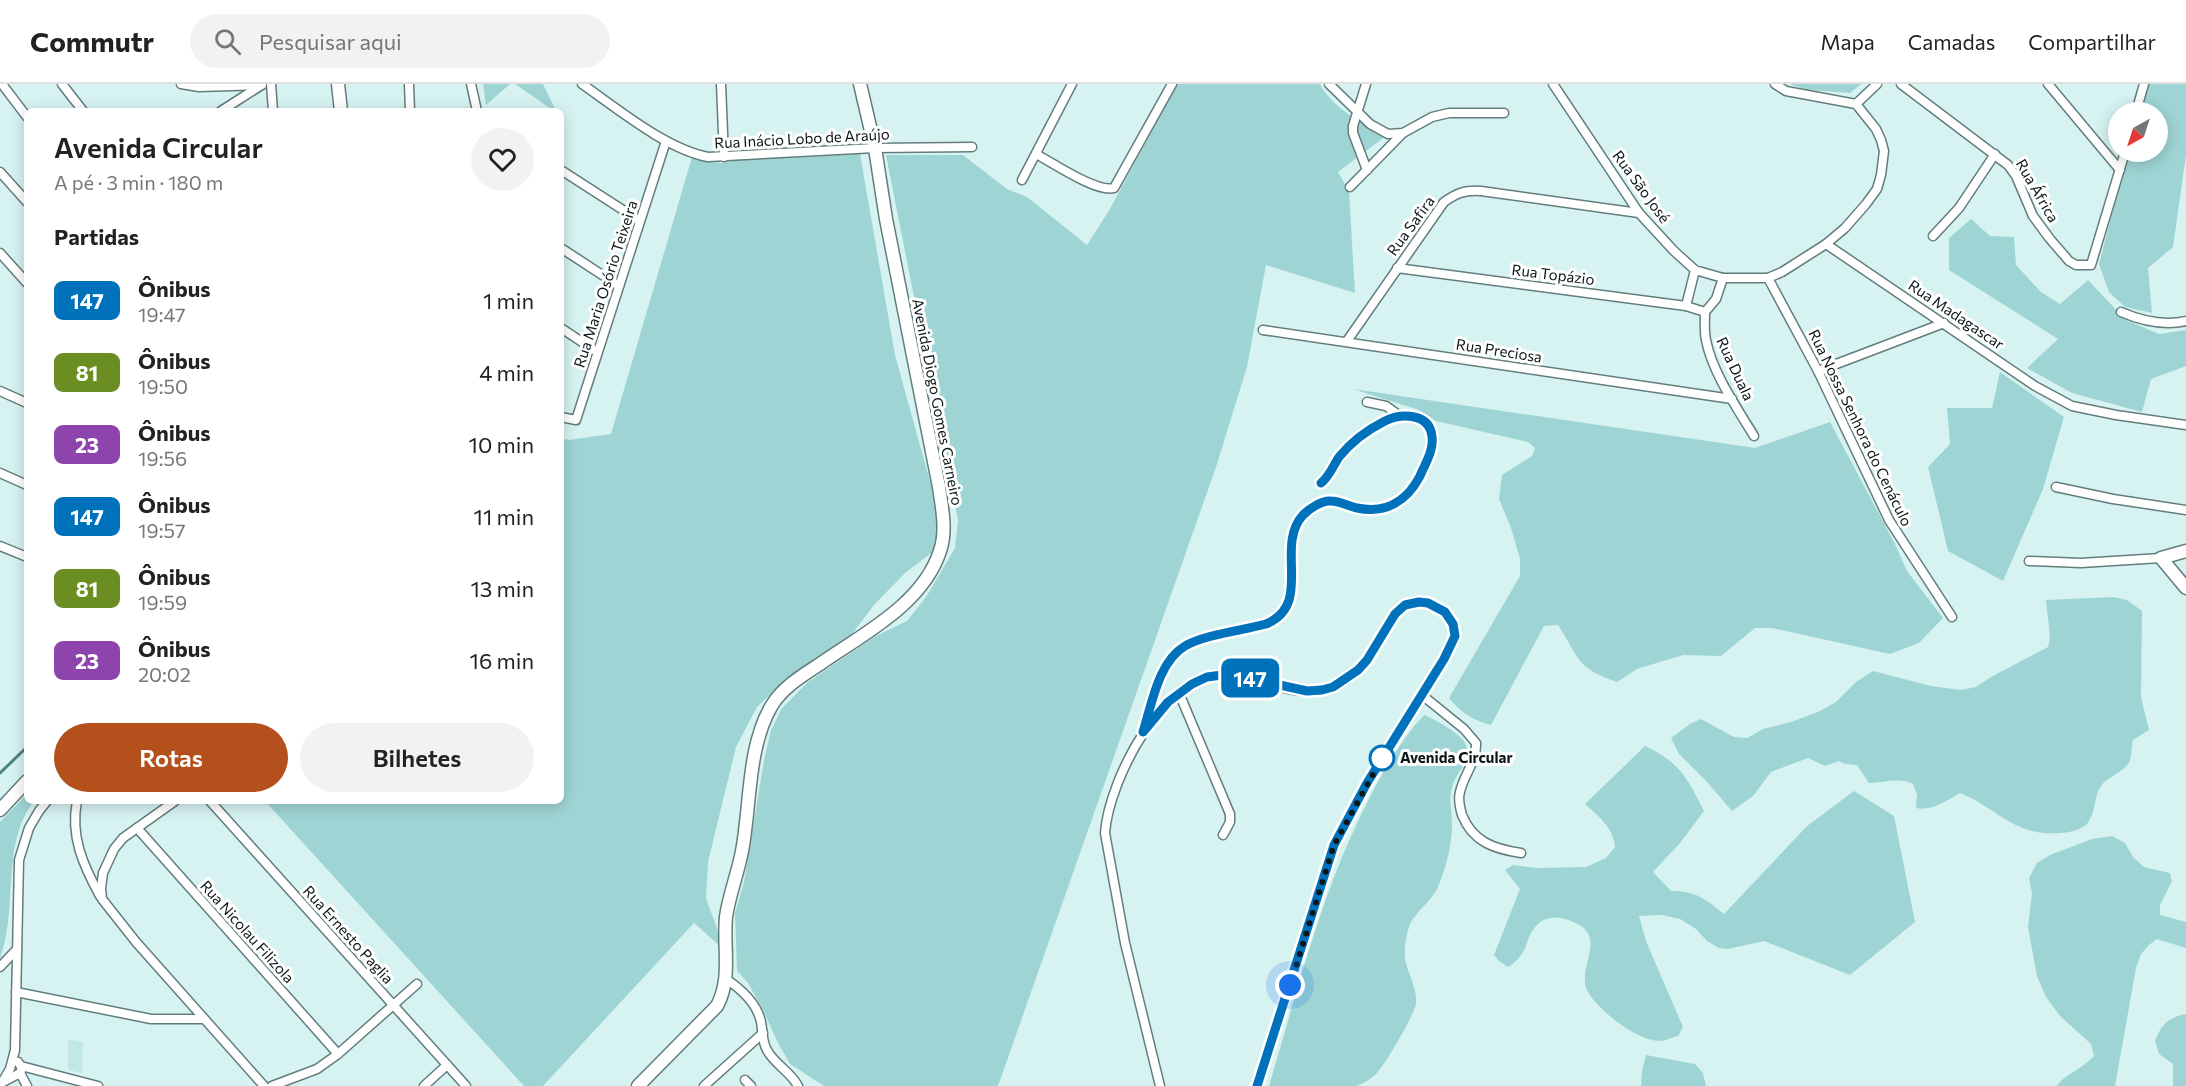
<!DOCTYPE html>
<html lang="pt">
<meta charset="utf-8">
<style>
body{margin:0;font-family:Commissioner,sans-serif;background:#f2f2f2;color:#222;height:100vh;display:flex;flex-direction:column;font-size:22px;white-space:nowrap}
*{box-sizing:border-box;margin:0}
p{font-size:20px;color:#767676}
.icon{flex:none;width:33px;height:33px;fill:none;stroke:currentColor;stroke-width:2;stroke-linecap:round;stroke-linejoin:round}
.map{position:relative;flex:1;overflow:hidden}
.sheet{position:absolute;left:24px;top:24px;width:540px;height:696px;display:flex;flex-direction:column;background:#fff;border-radius:9px;box-shadow:0 3px 15px #0003}
.sheet>*{flex:none}
.badge{padding:0 12px;border-radius:9px;font-size:21px;line-height:39px}
.needle{width:39px;rotate:219deg}
.buttons{position:absolute;left:2108px;top:18px;display:grid;gap:12px}
.buttons a{display:grid;place-items:center;width:60px;height:60px;border-radius:50%;background:#fff;box-shadow:0 3px 15px #0003;font-size:30px}
.you{position:absolute;width:30px;height:30px;margin:-15px;border:4px solid #fff;border-radius:50%;background:#1a73e8;box-shadow:0 0 0 9px #1a73e833}
.map>.badge{position:absolute;translate:-50% -50%;box-shadow:0 0 0 3px #fff}
h2{padding:0 30px;font-size:22px;line-height:54px}
.round{display:grid;place-items:center;flex:none;width:63px;height:63px;border-radius:32px;background:#f2f2f2}
.summary{display:flex;align-items:center;justify-content:space-between;height:102px;padding:0 30px}
h1{font-size:28px;font-weight:600;line-height:45px}
.button{display:flex;gap:12px;margin-top:auto;padding:12px 30px}
.button a{flex:1;height:69px;border-radius:36px;background:#b4501c;color:#fff;font-size:24px;font-weight:600;line-height:69px;text-align:center}
.button a+a{background:#f2f2f2;color:#222}
ul{padding:0;list-style:none}
li{display:flex;align-items:center;gap:18px;height:72px;padding:0 30px}
li div{flex:1}
li b{display:block;font-size:22px}
li em{font-style:normal}
li .badge{min-width:66px;font-weight:700;text-align:center}
header{display:flex;align-items:center;gap:36px;box-sizing:border-box;height:84px;padding:0 30px;background:#fff;border-bottom:2px solid #e0e0e0}
header strong{font-size:28px}
nav{display:flex;gap:33px;margin-inline-start:auto;font-size:21px}
.search{width:420px;height:54px;background:#f2f2f2;display:flex;align-items:center;gap:15px;box-sizing:border-box;padding:0 21px;border-radius:33px;color:#767676;font-size:22px}
.map>svg:first-child{display:block}
.built{fill:#c1e8e6}
.green{fill:#9ed5d4}
.lines{fill:none;stroke-linecap:round;stroke-linejoin:round}
.stream{stroke:#4d8282;stroke-width:3}
.street-casing{stroke:#637d7c;stroke-width:11}
.secondary-casing{stroke:#637d7c;stroke-width:15}
.street{stroke:#fff;stroke-width:8}
.secondary{stroke:#fff;stroke-width:12}
.line-casing{stroke:#fff;stroke-width:14}
.line{stroke:#0072bc;stroke-width:9}
.walk{stroke:#0c1616;stroke-width:6;stroke-dasharray:0 10.8}
.stop-dot{fill:#fff;stroke:#0072bc;stroke-width:3}
.labels{text-anchor:middle;stroke-width:6;stroke-linejoin:round;paint-order:stroke}
.street-label{font-size:15px;fill:#0c1616;stroke:#fff}
.stop-label{font-size:15px;font-weight:bold;fill:#0c1616;stroke:#fff;text-anchor:start}
</style>
<header>
<strong>Commutr</strong>
<div class="search"><svg class="icon" aria-label="search" viewBox="0 0 24 24"><circle cx="10" cy="10" r="6"/><path d="M15 15l6 6"/></svg>Pesquisar aqui</div>
<nav><a>Mapa</a><a>Camadas</a><a>Compartilhar</a></nav>
</header>
<div class="map">
<svg width="2186" height="1002" viewBox="0 0 2186 1002">
<rect width="100%" height="100%" fill="#d6f3f2"/>
<polygon class="built" points="68,955 83,958 82,989 68,986"/>
<g class="green">
<polygon points="483,0 510,0 486,21"/>
<polygon points="515,0 543,0 556,27 554,27"/>
<path d="M1177 0H1320C1333 25 1362 39 1386 52L1338 88 1349 107 1355 209 1266 181 1247 283 1216 383 998 1002H824L790 980 778 959 763 926 748 899 737 887 735 829 744 798 764 676 771 646 782 624 808 598 876 552 907 537 926 513 955 464 958 436 886 71H963L1007 105 1027 113 1087 161 1110 125Z"/>
<polygon points="1789,0 1861,0 1850,9 1808,6"/>
<polygon points="2147,0 2186,0 2186,71 2173,163 2148,184 2152,229 2125,223 2109,208 2099,180 2128,68 2157,68 2157,28 2139,28"/>
<polygon points="860,70 895,271 941,437 934,467 905,489 874,521 852,550 775,606 757,623 736,663 708,778 706,815 716,841 722,864 694,839 543,1002 524,1002 265,717 561,717 561,354 569,356 611,350 692,73 721,79 737,76"/>
<polygon points="1971,135 1990,152 2014,153 2016,181 2041,208 2060,220 2088,196 2126,236 2159,250 2186,246 2186,282 2151,295 2142,328 2072,309 2027,284 2058,255 1949,186 1949,154"/>
<polygon points="2000,288 2064,333 2043,405 2003,497 1948,467 1928,383 1950,360 1947,324 1992,324"/>
<path d="M1353 305 1755 364 1830 338 1895 460 1907 487 1943 534 1919 559 1890 570 1772 544H1755L1721 572 1683 571 1637 585 1617 598C1575 583 1581 576 1558 541L1544 542 1491 641C1474 637 1460 628 1449 614L1520 492V475L1511 444 1499 415 1502 391 1532 372 1535 364 1528 358 1436 337 1419 326Z"/>
<path d="M2113 513 2127 516 2142 527 2141 613 2149 646 2133 656C2131 663 2132 673 2129 679 2122 689 2107 693 2101 702 2093 714 2096 731 2086 741 2080 746 2068 749 2060 749 2014 753 1996 723 1960 709 1948 716 1930 728 1916 724L1917 711 1913 700C1899 693 1885 699 1869 699L1857 681 1845 680 1839 677 1825 682 1808 674 1771 688 1753 712 1732 727 1708 699 1679 670 1671 654 1690 640 1701 635 1734 653 1747 654 1763 645 1791 638 1818 628 1836 618 1856 598 1873 587 1931 602 1961 606 1976 603 1991 593 2048 563C2052 552 2047 530 2046 516Z"/>
<path d="M1424 631C1434 635 1460 649 1465 659 1473 676 1458 686 1453 700 1448 714 1452 727 1452 741 1452 761 1446 784 1438 803 1432 817 1413 830 1409 843 1406 853 1403 869 1406 879 1409 892 1417 904 1416 919 1415 930 1385 981 1376 990 1371 995 1364 999 1357 1002H1269C1298 905 1322 805 1369 715 1384 685 1401 656 1424 631Z"/>
<path d="M1645 662C1680 678 1687 694 1704 727L1680 759 1653 788 1671 807C1697 807 1705 815 1724 830L1807 742 1854 707 1894 732 1915 838 1850 891 1764 857 1728 865 1719 864 1707 857 1696 845 1680 835 1662 831 1639 832 1646 857 1683 943 1678 952C1672 953 1665 957 1660 957 1637 957 1597 926 1587 906 1576 881 1612 850 1568 836 1559 833 1551 832 1542 837 1522 850 1533 868 1508 883L1499 877 1494 871 1520 805 1505 786 1513 781 1537 784 1586 783 1606 774 1615 763C1614 744 1598 732 1585 720Z"/>
<path d="M27 710V717H34C0 761 19 824 0 874V738Z"/>
<path d="M2112 752 2125 759 2133 773 2144 783 2170 789 2172 797 2160 821V831L2186 838V864L2157 855 2149 861 2141 870 2136 884 2115 1002H2056C2067 989 2081 986 2094 972L2091 960 2060 932 2046 913 2037 892 2028 843 2032 809 2029 794 2037 779 2050 771 2092 755Z"/>
<path d="M2186 930V1002H2173V980L2159 970 2155 957C2162 940 2167 934 2186 930Z"/>
<polygon points="1646,971 1695,980 1703,989 1706,1002 1641,1002 1642,987"/>
</g>
<g class="lines">
<polyline class="stream" points="0,689 27,663"/>
<defs>
<g id="street">
<polyline points="2,0 27,33"/>
<polyline points="62,0 83,27"/>
<polyline points="181,0 199,3 262,1"/>
<polyline points="271,0 273,27"/>
<polyline points="409,0 410,27"/>
<polyline points="471,0 477,27"/>
<path d="M582 0C618 25 666 65 708 73L875 64 972 63"/>
<polyline points="721,0 724,73"/>
<polyline points="1329,0 1370,40 1388,50 1403,49 1432,33 1449,29 1504,29"/>
<polyline points="1366,0 1353,42 1353,49 1367,86"/>
<polyline points="1553,0 1639,129 1674,167 1695,186 1723,194 1768,194 1782,188 1826,160 1845,144 1866,120 1877,105 1881,91 1884,67 1881,56 1876,45 1856,20 1786,7 1775,0"/>
<polyline points="1901,0 2008,81 2016,92 2033,132 2050,155 2069,177 2076,181 2091,181 2125,68"/>
<polyline points="2048,0 2120,86"/>
<polyline points="1856,20 1877,0"/>
<polyline points="221,27 260,2"/>
<polyline points="2136,28 2144,0"/>
<path d="M1036 70C1053 79 1097 109 1114 104L1172 0"/>
<polyline points="561,86 640,137"/>
<polyline points="0,88 27,118"/>
<polyline points="1022,96 1072,0"/>
<polyline points="1350,103 1403,49"/>
<polyline points="1933,152 1959,124 1995,70"/>
<polyline points="1826,160 2035,302 2072,322 2116,331 2186,341"/>
<polyline points="561,164 619,202"/>
<polyline points="0,169 27,199"/>
<polyline points="1397,184 1686,222 1705,228"/>
<path d="M1723 194 1716 215 1705 228C1705 237 1704 247 1706 256 1712 288 1737 324 1754 352"/>
<polyline points="1768,194 1818,287 1889,436 1952,533"/>
<polyline points="1686,222 1695,186"/>
<path d="M2121 228C2142 237 2164 242 2186 237"/>
<polyline points="561,244 597,268"/>
<polyline points="1263,246 1732,315"/>
<path d="M1347 257 1444 118C1457 109 1464 106 1481 107L1639 129"/>
<polyline points="1818,287 1944,239"/>
<polyline points="0,307 27,319"/>
<polyline points="1367,318 1386,322 1400,332"/>
<polyline points="561,333 576,336 666,57"/>
<polyline points="0,389 27,401"/>
<polyline points="2056,403 2113,415 2186,426"/>
<polyline points="0,462 27,473"/>
<polyline points="2029,477 2081,479 2161,474"/>
<polyline points="1179,609 1230,730 1230,738 1223,751"/>
<path d="M1422 611 1464 645 1476 659C1477 677 1464 690 1460 708 1458 714 1460 724 1462 731 1473 758 1494 765 1521 769"/>
<path d="M1145 641C1153 615 1160 577 1185 562 1202 551 1232 548 1251 544 1263 541 1275 539 1283 528 1304 502 1278 451 1306 429 1312 424 1321 417 1330 417 1338 416 1348 422 1356 423 1392 432 1409 413 1424 384 1428 374 1435 360 1431 349 1418 313 1368 342 1351 359 1340 371 1333 390 1321 399"/>
<path d="M77 717C70 752 83 781 100 812"/>
<polyline points="175,717 123,754 114,765 103,789 101,804 102,815 136,858 264,1002"/>
<polyline points="210,717 466,1002"/>
<polyline points="137,744 338,970"/>
<polyline points="0,883 17,865"/>
<path d="M726 895C741 905 757 919 761 938 763 948 762 958 767 966 774 980 791 988 798 1002"/>
<polyline points="16,908 151,935 204,935"/>
<polyline points="21,982 98,1002"/>
<polyline points="20,989 27,1002"/>
<polyline points="745,996 751,1002"/>
<polyline points="5,997 20,989 22,984 18,978"/>
<polyline points="0,1002 10,985 15,966 19,776 29,744 39,727 47,717"/>
<polyline points="272,1002 317,985 338,970 417,900"/>
<polyline points="424,1002 447,981"/>
<polyline points="704,1002 763,949"/>
<path d="M1160 1002 1125 859 1105 749C1109 695 1166 583 1230 590 1261 594 1294 613 1324 606 1340 602 1355 590 1365 578 1381 558 1391 513 1425 519 1434 520 1442 525 1448 532 1455 539 1456 548 1454 557L1367 699 1334 761 1257 1002"/>
</g>
<g id="secondary">
<polyline points="338,0 341,27"/>
<polyline points="2186,467 2161,474 2186,504"/>
<polyline points="0,726 27,697"/>
<path d="M638 1002 717 922C732 894 723 864 726 833 729 811 738 789 742 767 751 720 747 663 772 621 783 603 803 591 820 580 863 550 923 520 940 467 947 447 942 424 939 403L886 135 875 64 860 0"/>
</g>
</defs>
<use href="#street" class="street-casing"/>
<use href="#secondary" class="secondary-casing"/>
<use href="#street" class="street"/>
<use href="#secondary" class="secondary"/>
</g>
<g class="lines">
<defs>
<path id="line" d="M1257 1002 1334 761 1367 699 1444 575 1455 552 1453 540 1445 528 1428 519 1419 518 1405 521 1395 530 1367 576 1358 586 1333 603 1322 606 1307 607 1230 590 1207 593 1192 600 1168 618 1143 648C1152 620 1158 578 1185 562 1203 551 1244 546 1266 540 1314 520 1274 463 1303 431 1309 425 1322 416 1331 417 1339 417 1349 422 1357 424 1386 430 1407 417 1420 392 1425 380 1434 366 1432 353 1430 329 1402 329 1385 337 1367 346 1352 357 1339 373 1333 382 1329 393 1321 399"/>
</defs>
<use href="#line" class="line-casing"/>
<use href="#line" class="line"/>
<polyline class="walk" points="1290,901 1334,761 1382,674"/>
</g>
<circle class="stop-dot" cx="1382" cy="674" r="12"/>
<g class="labels">
<g class="street-label">
<text transform="translate(802 55) rotate(-3)" y="5">Rua Inácio Lobo de Araújo</text>
<text transform="translate(1641 103) rotate(54)" y="5">Rua São José</text>
<text transform="translate(2037 107) rotate(60)" y="5">Rua África</text>
<text transform="translate(1411 142) rotate(-54)" y="5">Rua Safira</text>
<text transform="translate(1553 191) rotate(7)" y="5">Rua Topázio</text>
<text transform="translate(606 200) rotate(-72)" y="5">Rua Maria Osório Teixeira</text>
<text transform="translate(1956 231) rotate(34)" y="5">Rua Madagascar</text>
<text transform="translate(1499 267) rotate(9)" y="5">Rua Preciosa</text>
<text transform="translate(1735 285) rotate(65)" y="5">Rua Duala</text>
<text transform="translate(937 318) rotate(79)" y="5">Avenida Diogo Gomes Carneiro</text>
<text transform="translate(1860 344) rotate(64)" y="5">Rua Nossa Senhora do Cenáculo</text>
<text transform="translate(247 848) rotate(48)" y="5">Rua Nicolau Filizola</text>
<text transform="translate(348 851) rotate(48)" y="5">Rua Ernesto Paglia</text>
</g>
<g class="stop-label">
<text x="1400" y="679">Avenida Circular</text>
</g>
</g>
</svg>
<div class="buttons">
<a><svg class="needle" viewBox="-14 -14 28 28"><path d="M0-13l5 13h-10z" fill="#e53935"/><path d="M0 13l5-13h-10z" fill="#767676"/></svg></a>
</div>
<div class="you" style="left:1290px;top:901px"></div>
<b class="badge" style="left:1250px;top:594px;background:#0072bc;color:#fff">147</b>
<section class="sheet">
<div class="summary"><div><h1>Avenida Circular</h1><p>A pé · 3 min · 180 m</p></div><a class="round"><svg class="icon" aria-label="heart" viewBox="0 0 24 24"><path d="M12 20l-8-8c-3-5 5-10 8-4 3-6 11-1 8 4z"/></svg></a></div>
<h2>Partidas</h2>
<ul>
<li><span class="badge" style="background:#0072bc;color:#fff">147</span><div><b>Ônibus</b><p>19:47</p></div><em>1 min</em></li>
<li><span class="badge" style="background:#6b8e23;color:#fff">81</span><div><b>Ônibus</b><p>19:50</p></div><em>4 min</em></li>
<li><span class="badge" style="background:#8e44ad;color:#fff">23</span><div><b>Ônibus</b><p>19:56</p></div><em>10 min</em></li>
<li><span class="badge" style="background:#0072bc;color:#fff">147</span><div><b>Ônibus</b><p>19:57</p></div><em>11 min</em></li>
<li><span class="badge" style="background:#6b8e23;color:#fff">81</span><div><b>Ônibus</b><p>19:59</p></div><em>13 min</em></li>
<li><span class="badge" style="background:#8e44ad;color:#fff">23</span><div><b>Ônibus</b><p>20:02</p></div><em>16 min</em></li>
</ul>
<div class="button"><a>Rotas</a><a>Bilhetes</a></div>
</section>
</div>
